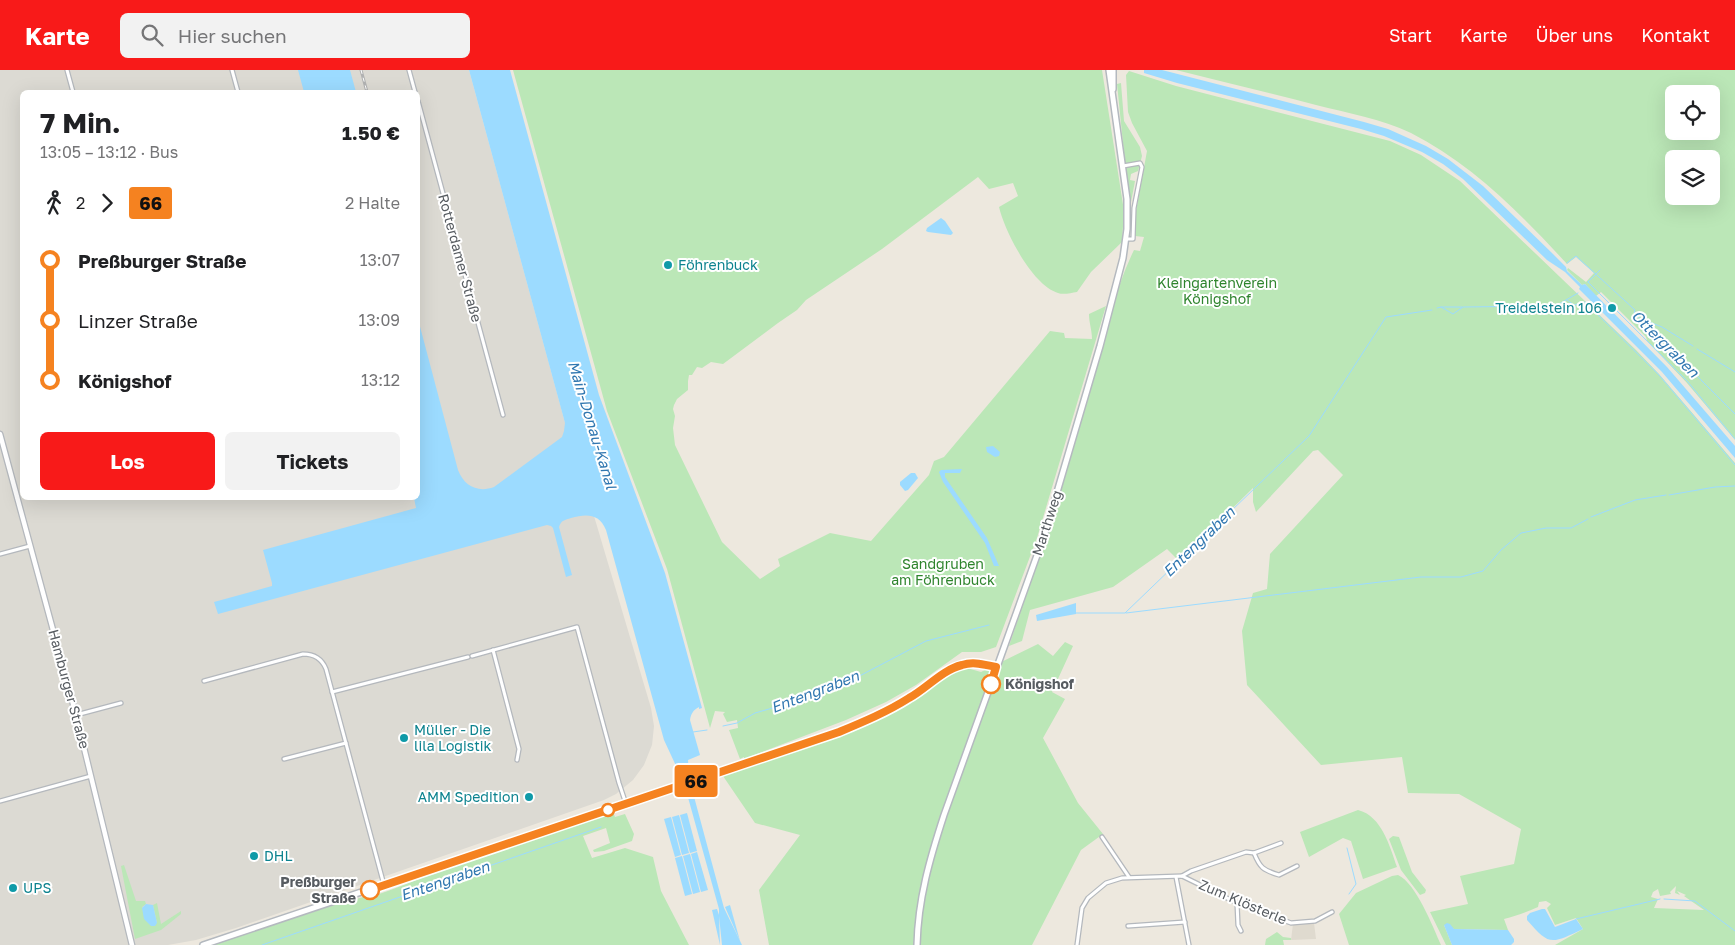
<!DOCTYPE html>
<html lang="de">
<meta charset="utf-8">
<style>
body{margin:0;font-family:"Golos Text",sans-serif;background:#f2f2f2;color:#202124;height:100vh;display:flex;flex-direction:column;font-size:19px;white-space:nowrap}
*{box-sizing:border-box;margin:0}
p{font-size:16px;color:#757577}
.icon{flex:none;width:28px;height:28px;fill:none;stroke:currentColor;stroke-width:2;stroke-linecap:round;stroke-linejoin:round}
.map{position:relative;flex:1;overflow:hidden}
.panel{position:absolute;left:20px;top:20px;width:400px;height:410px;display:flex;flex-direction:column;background:#fff;border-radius:8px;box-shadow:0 5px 20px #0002}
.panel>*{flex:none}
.badge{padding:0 10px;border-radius:4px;font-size:18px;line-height:32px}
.buttons{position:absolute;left:1665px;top:15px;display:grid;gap:10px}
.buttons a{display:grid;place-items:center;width:55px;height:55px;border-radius:8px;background:#fff;box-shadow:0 5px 20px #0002;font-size:25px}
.map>.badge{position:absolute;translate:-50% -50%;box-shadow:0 0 0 2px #fff}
.legs{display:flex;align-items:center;gap:8px;height:55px;padding:0 20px;font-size:16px}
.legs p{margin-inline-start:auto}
.overview{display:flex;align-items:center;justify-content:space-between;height:85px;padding:0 20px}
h1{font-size:28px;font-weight:700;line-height:38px}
.primary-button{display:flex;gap:10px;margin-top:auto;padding:10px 20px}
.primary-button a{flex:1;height:58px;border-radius:8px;background:#f81a19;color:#fff;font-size:20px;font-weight:700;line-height:58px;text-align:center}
.primary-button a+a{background:#f2f2f2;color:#202124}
ul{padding:0 20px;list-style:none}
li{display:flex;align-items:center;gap:18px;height:60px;font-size:19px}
li i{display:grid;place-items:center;width:8px;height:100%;margin:0 6px;background:currentColor}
li i::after{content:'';width:12px;height:12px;margin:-6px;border:4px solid;border-radius:50%;background:#fff}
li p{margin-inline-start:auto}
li:first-child i{background:linear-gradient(#0000 50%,currentColor 0)}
li:last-child i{background:linear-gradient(currentColor 50%,#0000 0)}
header{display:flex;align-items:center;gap:30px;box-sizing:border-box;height:70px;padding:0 25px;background:#f81a19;color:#fff}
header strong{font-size:24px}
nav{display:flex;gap:28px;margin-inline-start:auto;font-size:18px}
.search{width:350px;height:45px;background:#f2f2f2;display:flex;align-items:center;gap:12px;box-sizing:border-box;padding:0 18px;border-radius:8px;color:#757577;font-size:19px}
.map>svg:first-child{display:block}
.industrial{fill:#dcdad3;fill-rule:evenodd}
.education{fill:#dfdacf}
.green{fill:#bbe7b7;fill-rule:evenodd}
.water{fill:#9cdbff}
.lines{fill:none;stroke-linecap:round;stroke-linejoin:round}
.stream{stroke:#9cdbff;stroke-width:1}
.minor-casing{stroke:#b4b8bd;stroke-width:5.5}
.tertiary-casing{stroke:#b4b8bd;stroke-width:7}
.secondary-casing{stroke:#b4b9bf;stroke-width:8}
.minor{stroke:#fff;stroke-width:3}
.tertiary{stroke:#fff;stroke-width:4.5}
.secondary{stroke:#fff;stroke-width:5}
.rail-casing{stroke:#b1b2b2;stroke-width:3}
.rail{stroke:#fff;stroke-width:1;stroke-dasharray:4;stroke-linecap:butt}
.line-1-casing{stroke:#fff;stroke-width:11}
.line-1{stroke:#f58220;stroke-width:8}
.culture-dot{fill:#0f9aa8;stroke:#fff;stroke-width:2}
.stop-1-dot{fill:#fff;stroke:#f58220;stroke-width:2.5}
.labels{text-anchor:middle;stroke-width:4;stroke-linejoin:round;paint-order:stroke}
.street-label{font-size:14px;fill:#575c61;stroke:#fff}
.culture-label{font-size:14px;fill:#0d838f;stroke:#fff;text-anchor:start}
.park-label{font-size:14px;fill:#2e842d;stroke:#fff}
.stop-label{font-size:14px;font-weight:bold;fill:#575c61;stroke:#fff;text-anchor:start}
.water-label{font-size:15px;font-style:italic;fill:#3077b0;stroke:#fff}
</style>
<header>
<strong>Karte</strong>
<div class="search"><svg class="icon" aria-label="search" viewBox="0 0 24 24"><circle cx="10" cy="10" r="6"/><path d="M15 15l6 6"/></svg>Hier suchen</div>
<nav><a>Start</a><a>Karte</a><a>Über uns</a><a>Kontakt</a></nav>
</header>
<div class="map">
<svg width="1735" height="875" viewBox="0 0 1735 875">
<rect width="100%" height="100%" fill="#ede8de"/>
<path class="industrial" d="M0 0H469L564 349 594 446 651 638 654 656 652 675 644 695 633 710 616 724 604 730 236 858 196 870 168 875H0ZM22 22H418V428H22Z"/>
<polygon class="education" points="1314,853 1316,869 1291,870 1293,854"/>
<g class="green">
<path d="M513 0H1102L1124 141 1122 172 1091 202 1077 222C1071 223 1063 225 1058 223 1032 215 1005 162 999 137L1018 126 1013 113 989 119 978 107 882 179 806 230 797 240 778 253 723 294 711 292 702 298 697 297 692 305H689L688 311V320L677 329 674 335 673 339 675 346 673 358 675 375 722 472 760 509 780 496 778 489 830 463 871 471 929 405 934 391 944 387 1050 261 1064 263 1065 268 1092 269C1092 260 1089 253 1089 244L1106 236 1037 468 996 577 981 582H962L916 615 886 632 846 650 744 689V687L740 689 729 660 738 658 737 650 727 652 723 644 725 642 715 641 710 658 667 499 607 341Z"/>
<path d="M1176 0H1735V370L1687 313 1647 271 1646 267 1601 222 1596 226 1585 214 1582 215 1567 200 1568 198 1586 212 1594 203 1576 187 1567 194C1521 144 1472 94 1411 63 1381 49 1348 43 1316 35 1270 23 1223 12 1176 0ZM1674 24H1711V61H1674ZM1674 89H1711V126H1674Z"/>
<path d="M1129 1 1176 16 1390 71 1421 85 1460 111 1636 280 1659 304 1735 393V875H1555L1583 859 1576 848 1555 855 1547 838 1551 834 1546 831 1539 832 1538 837C1527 842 1516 846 1504 849L1508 860 1454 859 1444 855 1452 875H1446L1430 842 1468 834 1460 806 1514 794 1521 759 1459 724 1408 723 1402 687 1321 695 1247 615 1242 561 1253 523 1267 519 1270 484 1343 405 1318 380 1313 381 1256 442 1253 432V418L1179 491 1167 479 1113 517 1030 540 1022 571 1009 576C1039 488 1066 399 1092 310 1106 267 1114 220 1134 180L1140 181 1144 167 1135 166 1136 141 1147 81 1132 53 1128 42 1126 5ZM1676 816 1675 823 1680 825 1677 821 1686 825 1684 826 1704 840 1654 838 1658 829 1651 827 1653 822 1658 819 1660 826 1671 824 1670 822Z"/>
<polygon points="1121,13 1124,51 1140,77 1142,86 1138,101 1131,104 1130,110 1135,111 1131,132 1129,132 1117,14"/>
<polygon points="1065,572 1073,576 1052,622 1065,629 1043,668 1078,733 1103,764 1081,780 1032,875 769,875 759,820 800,765 755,753 723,706 864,656 903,636 953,603 967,598 981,602 1038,574 1053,586"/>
<path d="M1358 740C1382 746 1390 777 1397 797L1363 809 1351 771 1343 768 1309 787 1300 762Z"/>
<path d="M613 742 615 747 625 744 634 764 632 771 604 781 594 782 593 780 610 773 606 758 583 766 592 788 625 778 653 787 661 821 689 875H213L328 837 377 823 379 824C403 816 424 806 447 799L450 796Z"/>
<polygon points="1393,766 1399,767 1412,802 1426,820 1425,823 1420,825 1401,800 1389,769"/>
<polygon points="124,795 136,831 145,831 146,834 142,837 157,853 153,835 157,833 161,854 181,841 181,844 161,860 135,869 121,796"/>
<path d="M1398 805C1416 813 1433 857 1441 875H1349L1339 844 1356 823 1392 806Z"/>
<polygon points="1277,862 1283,867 1291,868 1291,870 1283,870 1284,875 1265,875 1266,869"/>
</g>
<g class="water">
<polygon points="298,0 350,0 356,22 304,22"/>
<path d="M469 0H510L599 325 665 503 702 638 699 639V637C693 640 691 644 690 650L700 685 688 690 689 708 724 838 742 875H722L719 846 720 875 712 840 717 839 719 845V839L684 713 664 670 606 460C599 443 586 444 571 448 565 450 561 450 559 457L572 505 566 507 553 458 551 456 547 455 218 544 214 532 272 516V513L263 480 416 438 414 428H418V249L458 400C464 416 478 423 494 417L562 367 564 361 565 353Z"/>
<polygon points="1144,0 1162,0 1364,52 1388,59 1426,76 1448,89 1483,116 1553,184 1566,197 1567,201 1582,215 1585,214 1667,297 1735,376 1735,388 1662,302 1579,219 1580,217 1565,202 1547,190 1463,109 1443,94 1422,82 1384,66 1361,59 1177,13 1144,3"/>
<polygon points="941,148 945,151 953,163 951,165 928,162 926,161 927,158"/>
<polygon points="993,376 1000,382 999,386 995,387 987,382 986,377"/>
<polygon points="962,399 960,403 945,403 945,407 987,468 999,496 994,496 985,473 943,412 939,402 941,400"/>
<polygon points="911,403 915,403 918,408 908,420 905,421 900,415 900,412"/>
<polygon points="1076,533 1076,544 1037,551 1036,545"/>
<polygon points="687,743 697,781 690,783 680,745"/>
<polygon points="679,745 689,783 682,785 672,747"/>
<polygon points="671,747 681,785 675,787 664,749"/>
<polygon points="697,782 708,820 701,822 691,784"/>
<polygon points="690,784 700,822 693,824 683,786"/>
<polygon points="682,786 692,824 685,826 675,788"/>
<polygon points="146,834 153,835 157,853 155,856 151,856 144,849 142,838"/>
<polygon points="730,835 740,871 725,837"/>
<path d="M1542 839H1545L1555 857 1576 849 1583 859C1550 875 1549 875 1527 850V846L1530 843Z"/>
<polygon points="1447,853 1450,854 1454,859 1508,860 1514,869 1514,872 1511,875 1452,875 1444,855"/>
</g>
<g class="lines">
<g class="stream">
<polyline points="1567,193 1576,186 1635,240 1634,243 1735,344"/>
<polyline points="1588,212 1688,312 1735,369"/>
<polyline points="1588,212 1600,200"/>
<polyline points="1567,230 1574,235 1585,232 1659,305 1735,395"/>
<polyline points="1441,237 1462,237"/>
<polyline points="1437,238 1441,237 1453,244 1463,237 1548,236 1559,234 1578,223"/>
<polyline points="1647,251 1662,257 1693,276"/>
<polyline points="1657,266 1656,269 1671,287"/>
<polyline points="1697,279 1735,302"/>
<polyline points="1669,425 1715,417 1735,416"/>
<polyline points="1591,447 1635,430 1666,425"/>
<polyline points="1076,543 1125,543 1309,366 1386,247 1432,240"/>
<polyline points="1126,543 1421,507 1461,507 1483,501 1501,480 1521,463 1546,458 1571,458 1588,449"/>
<polyline points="723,656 737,653 755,643 797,631 848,612 926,571 989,555"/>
<polyline points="693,662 707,660"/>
<polyline points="1347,778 1356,814 1349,824"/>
<polyline points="1664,829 1695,831 1735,861"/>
<polyline points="1576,849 1660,829"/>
<polyline points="262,875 601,757"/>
</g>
<defs>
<g id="minor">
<polyline points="67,0 73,22"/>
<polyline points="232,0 238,22"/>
<polyline points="409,0 415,22"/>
<polyline points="418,31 503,345"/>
<polyline points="1123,96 1140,93 1142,97 1134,138 1133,169 1126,169"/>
<polyline points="0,484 30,476"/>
<polyline points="493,580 519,679 517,690"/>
<polyline points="472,586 577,557 619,713 626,734"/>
<path d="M204 611 303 584C314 584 322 589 326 599L384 815"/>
<polyline points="332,622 468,587"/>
<polyline points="76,645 121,633"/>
<polyline points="284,689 346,673"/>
<polyline points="0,731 91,706"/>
<polyline points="1102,767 1129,807"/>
<path d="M1254 783C1260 798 1263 800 1279 805L1297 796"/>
<polyline points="1182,806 1191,801 1246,782 1254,783 1281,773"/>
<polyline points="1176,807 1189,875"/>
<polyline points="1237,833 1238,855 1241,861"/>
<polyline points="1128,856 1185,852"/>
<polyline points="1077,875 1082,838 1088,828 1106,813 1122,808 1182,806 1237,833 1291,853 1315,851 1332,842"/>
</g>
<polyline id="tertiary" points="0,364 76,645 132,875"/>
<g id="secondary">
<polyline points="1113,19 1113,0"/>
<path d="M203 875 839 662 871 649 900 634 950 600C966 592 979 593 996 597"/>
<path d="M917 875C918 829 930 788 944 745L1045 463 1100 276 1123 188 1127 159V129L1109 0"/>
</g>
</defs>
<use href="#minor" class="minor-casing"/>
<use href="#tertiary" class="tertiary-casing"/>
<use href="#secondary" class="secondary-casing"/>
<use href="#minor" class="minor"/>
<use href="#tertiary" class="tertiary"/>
<use href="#secondary" class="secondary"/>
<defs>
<polyline id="rail" points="361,0 367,22"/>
</defs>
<use href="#rail" class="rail-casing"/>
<use href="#rail" class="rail"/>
</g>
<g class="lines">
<defs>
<path id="line-1" d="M370 820 839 662C863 652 887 642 909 628 927 618 942 600 962 595 974 591 985 595 996 597L991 614"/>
</defs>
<use href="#line-1" class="line-1-casing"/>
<use href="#line-1" class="line-1"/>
</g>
<g class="culture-dot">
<circle cx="668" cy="195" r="5"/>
<circle cx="1612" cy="238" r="5"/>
<circle cx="404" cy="668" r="5"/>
<circle cx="529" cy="727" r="5"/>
<circle cx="254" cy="786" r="5"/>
<circle cx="13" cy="818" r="5"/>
</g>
<g class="stop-1-dot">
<circle cx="991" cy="614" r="9"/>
<circle cx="608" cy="740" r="6"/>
<circle cx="370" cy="820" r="9"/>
</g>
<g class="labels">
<g class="street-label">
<text transform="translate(460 188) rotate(75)" y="5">Rotterdamer Straße</text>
<text transform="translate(1047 453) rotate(-72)" y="5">Marthweg</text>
<text transform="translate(69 619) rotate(75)" y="5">Hamburger Straße</text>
<text transform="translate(1243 832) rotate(23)" y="5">Zum Klösterle</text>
</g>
<g class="culture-label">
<text x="678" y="200">Föhrenbuck</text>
<text x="1602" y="243" text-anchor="end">Treidelstein 106</text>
<text x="414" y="665">Müller - Die<tspan x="414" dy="16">lila Logistik</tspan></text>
<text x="519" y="732" text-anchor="end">AMM Spedition</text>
<text x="264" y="791">DHL</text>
<text x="23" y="823">UPS</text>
</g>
<g class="park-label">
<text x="1217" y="218">Kleingartenverein<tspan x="1217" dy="16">Königshof</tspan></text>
<text x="943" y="499">Sandgruben<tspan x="943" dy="16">am Föhrenbuck</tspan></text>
</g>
<g class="stop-label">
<text x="1005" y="619">Königshof</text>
<text x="356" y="817" text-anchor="end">Preßburger<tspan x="356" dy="16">Straße</tspan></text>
</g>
<g class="water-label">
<text transform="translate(1665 274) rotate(45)" y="5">Ottergraben</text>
<text transform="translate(592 355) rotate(73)" y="5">Main-Donau-Kanal</text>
<text transform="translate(1199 472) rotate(-44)" y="5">Entengraben</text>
<text transform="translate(815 622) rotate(-21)" y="5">Entengraben</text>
<text transform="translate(445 811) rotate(-19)" y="5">Entengraben</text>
</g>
</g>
</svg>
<div class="buttons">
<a><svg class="icon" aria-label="locate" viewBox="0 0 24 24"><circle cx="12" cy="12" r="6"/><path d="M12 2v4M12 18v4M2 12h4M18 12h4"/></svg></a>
<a><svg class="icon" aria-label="layers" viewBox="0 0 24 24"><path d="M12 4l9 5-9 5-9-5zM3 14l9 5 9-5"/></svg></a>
</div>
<b class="badge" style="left:696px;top:711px;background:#f58220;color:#111">66</b>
<section class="panel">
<div class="overview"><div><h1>7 Min.</h1><p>13:05 – 13:12 · Bus</p></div><b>1.50 €</b></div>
<div class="legs"><svg class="icon" aria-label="walk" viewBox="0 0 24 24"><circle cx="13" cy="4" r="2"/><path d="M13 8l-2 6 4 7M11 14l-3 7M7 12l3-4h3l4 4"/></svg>2<svg class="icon" aria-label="forward" viewBox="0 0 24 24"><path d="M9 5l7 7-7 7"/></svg><b class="badge" style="background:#f58220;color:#111">66</b><p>2 Halte</p></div>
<ul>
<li><i style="color:#f58220"></i><b>Preßburger Straße</b><p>13:07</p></li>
<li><i style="color:#f58220"></i><span>Linzer Straße</span><p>13:09</p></li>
<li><i style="color:#f58220"></i><b>Königshof</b><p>13:12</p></li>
</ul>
<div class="primary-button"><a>Los</a><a>Tickets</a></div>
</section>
</div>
